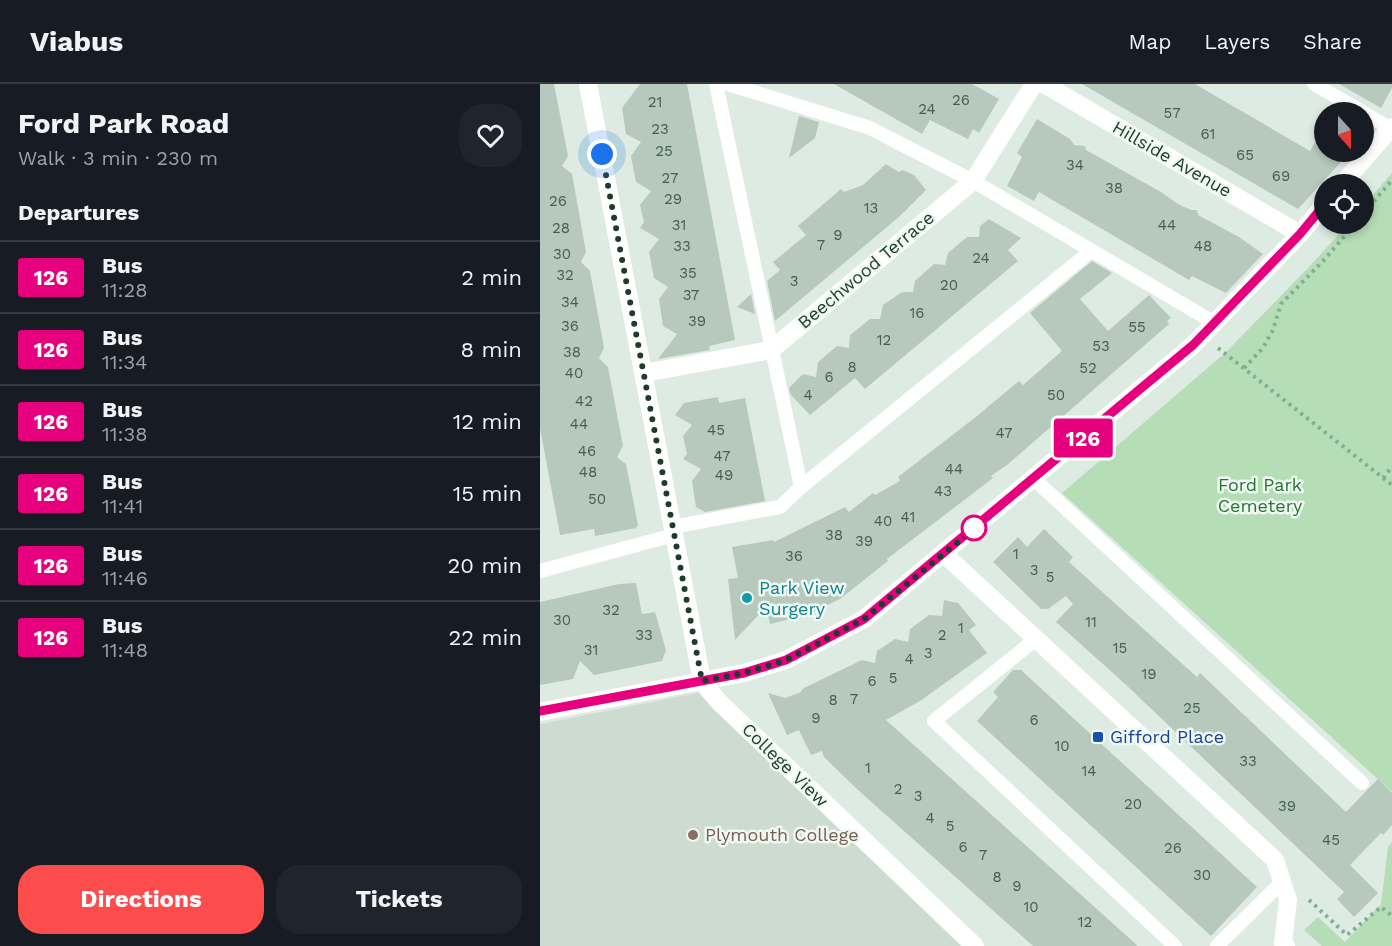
<!DOCTYPE html>
<meta charset="utf-8">
<style>
body{margin:0;font-family:"Work Sans",sans-serif;background:#20242c;color:#f1f3f6;height:100vh;display:flex;flex-direction:column;font-size:22px;white-space:nowrap}
*{box-sizing:border-box;margin:0}
p{font-size:20px;color:#9ea1a6}
.icon{flex:none;width:33px;height:33px;fill:none;stroke:currentColor;stroke-width:2;stroke-linecap:round;stroke-linejoin:round}
.map{position:relative;flex:1;overflow:hidden}
.details{display:flex;flex-direction:column;background:#171b24;width:540px}
.details>*{flex:none}
.badge{padding:0 12px;border-radius:4px;font-size:21px;line-height:39px}
.needle{width:39px;rotate:159deg}
.controls{position:absolute;left:774px;top:18px;display:grid;gap:12px}
.controls a{display:grid;place-items:center;width:60px;height:60px;border-radius:50%;background:#171b24;box-shadow:0 3px 9px #0003;font-size:30px}
.you{position:absolute;width:30px;height:30px;margin:-15px;border:4px solid #fff;border-radius:50%;background:#1a73e8;box-shadow:0 0 0 9px #1a73e833}
.map>.badge{position:absolute;translate:-50% -50%;box-shadow:0 0 0 3px #fff}
h2{padding:0 18px;font-size:22px;line-height:54px}
.round{display:grid;place-items:center;flex:none;width:63px;height:63px;border-radius:24px;background:#20242c}
.head{display:flex;align-items:center;justify-content:space-between;height:102px;padding:0 18px}
h1{font-size:28px;font-weight:700;line-height:45px}
.cta{display:flex;gap:12px;margin-top:auto;padding:12px 18px}
.cta a{flex:1;height:69px;border-radius:24px;background:#fc4c4b;color:#fff;font-size:24px;font-weight:700;line-height:69px;text-align:center}
.cta a+a{background:#20242c;color:#f1f3f6}
ul{padding:0;list-style:none}
li{display:flex;align-items:center;gap:18px;height:72px;padding:0 18px;border-top:2px solid #363941}
li div{flex:1}
li b{display:block;font-size:22px}
li em{font-style:normal}
li .badge{min-width:66px;font-weight:700;text-align:center}
header{display:flex;align-items:center;gap:36px;box-sizing:border-box;height:84px;padding:0 30px;background:#171b24;border-bottom:2px solid #363941}
header strong{font-size:28px}
nav{display:flex;gap:33px;margin-inline-start:auto;font-size:21px}
main{display:flex;flex:1;min-height:0}
.map>svg:first-child{display:block}
.built{fill:#cddbd1}
.green{fill:#b5deb6}
.building{fill:#b7c9bd}
.lines{fill:none;stroke-linecap:round;stroke-linejoin:round}
.path{stroke:#7cb194;stroke-width:4;stroke-dasharray:3 4.5;stroke-linecap:butt}
.service{stroke:#fff;stroke-width:14}
.minor{stroke:#fff;stroke-width:18}
.line-casing{stroke:#fff;stroke-width:14}
.line{stroke:#e6007e;stroke-width:9}
.walk{stroke:#1e3c2d;stroke-width:6;stroke-dasharray:0 10.8}
.stop-dot{fill:#fff;stroke:#e6007e;stroke-width:3}
.culture-dot{fill:#0f9aa8;stroke:#eff8f1;stroke-width:2}
.transit-dot{fill:#1a4fb4;stroke:#eff8f1;stroke-width:2}
.education-dot{fill:#8d6e63;stroke:#eff8f1;stroke-width:2}
.labels{text-anchor:middle;stroke-width:5;stroke-linejoin:round;paint-order:stroke}
.number-label{font-size:15px;fill:#445f51}
.street-label{font-size:18px;fill:#1e3c2d;stroke:#eff8f1}
.park-label{font-size:18px;fill:#267631;stroke:#eff8f1}
.culture-label{font-size:18px;fill:#0d838f;stroke:#eff8f1;text-anchor:start}
.transit-label{font-size:18px;fill:#164399;stroke:#eff8f1;text-anchor:start}
.education-label{font-size:18px;fill:#785e54;stroke:#eff8f1;text-anchor:start}
</style>
<header>
<strong>Viabus</strong>
<nav><a>Map</a><a>Layers</a><a>Share</a></nav>
</header>
<main>
<section class="details">
<div class="head"><div><h1>Ford Park Road</h1><p>Walk · 3 min · 230 m</p></div><a class="round"><svg class="icon" aria-label="heart" viewBox="0 0 24 24"><path d="M12 20l-8-8c-3-5 5-10 8-4 3-6 11-1 8 4z"/></svg></a></div>
<h2>Departures</h2>
<ul>
<li><span class="badge" style="background:#e6007e;color:#fff">126</span><div><b>Bus</b><p>11:28</p></div><em>2 min</em></li>
<li><span class="badge" style="background:#e6007e;color:#fff">126</span><div><b>Bus</b><p>11:34</p></div><em>8 min</em></li>
<li><span class="badge" style="background:#e6007e;color:#fff">126</span><div><b>Bus</b><p>11:38</p></div><em>12 min</em></li>
<li><span class="badge" style="background:#e6007e;color:#fff">126</span><div><b>Bus</b><p>11:41</p></div><em>15 min</em></li>
<li><span class="badge" style="background:#e6007e;color:#fff">126</span><div><b>Bus</b><p>11:46</p></div><em>20 min</em></li>
<li><span class="badge" style="background:#e6007e;color:#fff">126</span><div><b>Bus</b><p>11:48</p></div><em>22 min</em></li>
</ul>
<div class="cta"><a>Directions</a><a>Tickets</a></div>
</section>
<div class="map">
<svg width="852" height="862" viewBox="0 0 852 862">
<rect width="100%" height="100%" fill="#deebe2"/>
<polygon class="built" points="158,609 421,862 0,862 0,640"/>
<g class="green">
<polygon points="852,89 852,708 522,409 685,269 771,181 808,140 824,140 824,121"/>
<polygon points="852,758 852,862 782,862 764,846 778,833 805,858 841,820 848,763"/>
</g>
<g class="building">
<polygon points="0,0 14,0 28,72 22,82 32,90 46,168 41,178 50,187 64,264 59,274 68,283 83,362 77,373 86,380 98,441 96,444 55,452 54,445 20,451 0,344"/>
<polygon points="100,0 147,0 195,256 169,262 170,266 118,275 137,250 123,242 119,215 128,203 114,194 109,168 119,155 100,144 104,138 100,121 111,107 96,98 91,72 101,58 86,50 82,24"/>
<polygon points="294,0 432,0 459,15 439,49 433,45 428,55 390,36 382,50"/>
<polygon points="542,0 655,0 770,67 784,43 784,68 810,68 758,125"/>
<polygon points="799,0 852,0 852,4 841,24"/>
<polygon points="259,32 279,38 275,54 249,74"/>
<polygon points="497,35 530,55 534,61 545,62 546,66 621,108 638,120 651,126 657,126 658,131 699,153 723,170 686,209 652,192 649,196 499,108 494,117 467,102 482,73 477,69"/>
<polygon points="346,80 359,88 362,86 374,91 386,106 360,132 235,237 227,197 240,186 233,178 266,151 258,142 301,105 304,108 323,101"/>
<polygon points="449,135 481,154 468,166 478,177 325,305 315,294 270,331 251,311 249,304 263,290 276,293 278,278 297,262 309,264 310,251 330,235 340,235 343,221 362,208 373,208 375,197 394,180 405,181 408,169 427,153 439,153 440,142"/>
<polygon points="552,177 572,189 540,215 568,247 609,211 631,234 627,237 629,240 467,381 451,392 453,394 347,475 348,477 300,515 267,531 230,540 226,523 195,556 188,495 198,494 192,463 233,456 234,458 305,423 309,428 333,409 335,411 360,397 358,393 437,332 479,297 483,301 522,267 490,229"/>
<polygon points="211,210 215,230 197,223"/>
<polygon points="178,313 179,319 205,314 225,417 165,428 156,423 152,397 161,385 143,375 147,370 143,352 152,341 135,331 144,319"/>
<polygon points="504,445 533,473 529,478 657,593 660,589 806,728 838,695 852,709 852,741 843,751 841,749 810,781 838,809 814,833 797,815 804,808 583,598 516,538 533,520 526,512 508,525 501,525 453,478 478,453 487,463"/>
<polygon points="96,499 102,530 115,528 126,566 122,577 54,591 40,577 33,595 0,601 0,518 79,500"/>
<polygon points="404,516 418,519 436,541 429,546 447,569 380,617 346,636 598,862 493,862 318,706 284,673 282,667 271,671 259,646 247,651 228,609 245,614 261,608 262,605 322,576 335,579 337,567 355,555 368,558 370,545 389,531 402,532"/>
<polygon points="473,586 481,586 717,803 671,852 437,637 458,613 453,608"/>
</g>
<g class="lines">
<g class="path">
<polyline points="824,129 852,96"/>
<polyline points="678,264 852,401"/>
<polyline points="704,284 723,264 733,246 741,220 784,176 815,140"/>
<polyline points="843,394 852,383"/>
<polyline points="769,816 807,851 841,823 852,832"/>
</g>
<g class="service">
<polyline points="176,0 261,403"/>
<polyline points="188,0 330,44 433,97 675,239"/>
<polyline points="774,0 823,28"/>
<polyline points="824,29 851,45"/>
<polyline points="494,395 822,699"/>
<polyline points="132,443 240,423 261,403 551,167"/>
<polyline points="0,487 134,451"/>
<polyline points="496,555 394,637 635,862"/>
<polyline points="677,862 743,797"/>
</g>
<g class="minor">
<polyline points="48,0 162,597 179,618 435,862"/>
<polyline points="504,0 760,150"/>
<polyline points="802,100 852,43"/>
<polyline points="104,289 231,266 433,97 494,0"/>
<polyline points="403,469 735,776 748,816 743,859 746,862"/>
<polyline points="0,628 204,589 246,576 324,535 653,261 760,150 784,121"/>
</g>
</g>
<g class="lines">
<defs>
<polyline id="line" points="0,627 204,589 246,576 324,535 653,261 760,150 784,121"/>
</defs>
<use href="#line" class="line-casing"/>
<use href="#line" class="line"/>
<polyline class="walk" points="62,70 162,597 204,589 246,576 324,535 440,440 434,444"/>
</g>
<circle class="stop-dot" cx="434" cy="444" r="12"/>
<circle class="culture-dot" cx="207" cy="514" r="6"/>
<rect class="transit-dot" x="552" y="647" width="12" height="12" rx="3"/>
<circle class="education-dot" cx="153" cy="751" r="6"/>
<g class="labels">
<g class="number-label">
<text x="421" y="21">26</text>
<text x="115" y="23">21</text>
<text x="387" y="30">24</text>
<text x="632" y="34">57</text>
<text x="120" y="50">23</text>
<text x="668" y="55">61</text>
<text x="124" y="72">25</text>
<text x="705" y="76">65</text>
<text x="535" y="86">34</text>
<text x="741" y="97">69</text>
<text x="130" y="99">27</text>
<text x="574" y="109">38</text>
<text x="133" y="120">29</text>
<text x="18" y="122">26</text>
<text x="331" y="129">13</text>
<text x="139" y="146">31</text>
<text x="627" y="146">44</text>
<text x="21" y="149">28</text>
<text x="298" y="156">9</text>
<text x="281" y="166">7</text>
<text x="142" y="167">33</text>
<text x="663" y="167">48</text>
<text x="22" y="175">30</text>
<text x="441" y="179">24</text>
<text x="148" y="194">35</text>
<text x="25" y="196">32</text>
<text x="254" y="202">3</text>
<text x="409" y="206">20</text>
<text x="151" y="216">37</text>
<text x="30" y="223">34</text>
<text x="377" y="234">16</text>
<text x="157" y="242">39</text>
<text x="30" y="247">36</text>
<text x="597" y="248">55</text>
<text x="344" y="261">12</text>
<text x="561" y="267">53</text>
<text x="32" y="273">38</text>
<text x="312" y="288">8</text>
<text x="548" y="289">52</text>
<text x="34" y="294">40</text>
<text x="289" y="298">6</text>
<text x="268" y="316">4</text>
<text x="516" y="316">50</text>
<text x="44" y="322">42</text>
<text x="39" y="345">44</text>
<text x="176" y="351">45</text>
<text x="464" y="354">47</text>
<text x="47" y="372">46</text>
<text x="182" y="377">47</text>
<text x="414" y="390">44</text>
<text x="48" y="393">48</text>
<text x="184" y="396">49</text>
<text x="403" y="412">43</text>
<text x="57" y="420">50</text>
<text x="368" y="438">41</text>
<text x="343" y="442">40</text>
<text x="294" y="456">38</text>
<text x="324" y="462">39</text>
<text x="476" y="475">1</text>
<text x="254" y="477">36</text>
<text x="494" y="491">3</text>
<text x="510" y="498">5</text>
<text x="71" y="531">32</text>
<text x="22" y="541">30</text>
<text x="551" y="543">11</text>
<text x="421" y="549">1</text>
<text x="104" y="556">33</text>
<text x="402" y="556">2</text>
<text x="580" y="569">15</text>
<text x="51" y="571">31</text>
<text x="388" y="574">3</text>
<text x="369" y="580">4</text>
<text x="609" y="595">19</text>
<text x="353" y="599">5</text>
<text x="332" y="602">6</text>
<text x="314" y="620">7</text>
<text x="293" y="621">8</text>
<text x="652" y="629">25</text>
<text x="276" y="639">9</text>
<text x="494" y="641">6</text>
<text x="522" y="667">10</text>
<text x="708" y="682">33</text>
<text x="328" y="689">1</text>
<text x="549" y="692">14</text>
<text x="358" y="710">2</text>
<text x="378" y="717">3</text>
<text x="593" y="725">20</text>
<text x="747" y="727">39</text>
<text x="390" y="739">4</text>
<text x="410" y="747">5</text>
<text x="791" y="761">45</text>
<text x="423" y="768">6</text>
<text x="633" y="769">26</text>
<text x="443" y="776">7</text>
<text x="662" y="796">30</text>
<text x="457" y="798">8</text>
<text x="477" y="807">9</text>
<text x="491" y="828">10</text>
<text x="545" y="843">12</text>
</g>
<g class="street-label">
<text transform="translate(632 75) rotate(30)" y="6">Hillside Avenue</text>
<text transform="translate(326 186) rotate(-40)" y="6">Beechwood Terrace</text>
<text transform="translate(245 681) rotate(44)" y="6">College View</text>
</g>
<g class="park-label">
<text x="720" y="407">Ford Park<tspan x="720" dy="21">Cemetery</tspan></text>
</g>
<g class="culture-label">
<text x="219" y="510">Park View<tspan x="219" dy="21">Surgery</tspan></text>
</g>
<g class="transit-label">
<text x="570" y="659">Gifford Place</text>
</g>
<g class="education-label">
<text x="165" y="757">Plymouth College</text>
</g>
</g>
</svg>
<div class="controls">
<a><svg class="needle" viewBox="-14 -14 28 28"><path d="M0-13l5 13h-10z" fill="#e53935"/><path d="M0 13l5-13h-10z" fill="#9ea1a6"/></svg></a>
<a><svg class="icon" aria-label="locate" viewBox="0 0 24 24"><circle cx="12" cy="12" r="6"/><path d="M12 2v4M12 18v4M2 12h4M18 12h4"/></svg></a>
</div>
<div class="you" style="left:62px;top:70px"></div>
<b class="badge" style="left:543px;top:354px;background:#e6007e;color:#fff">126</b>
</div>
</main>
